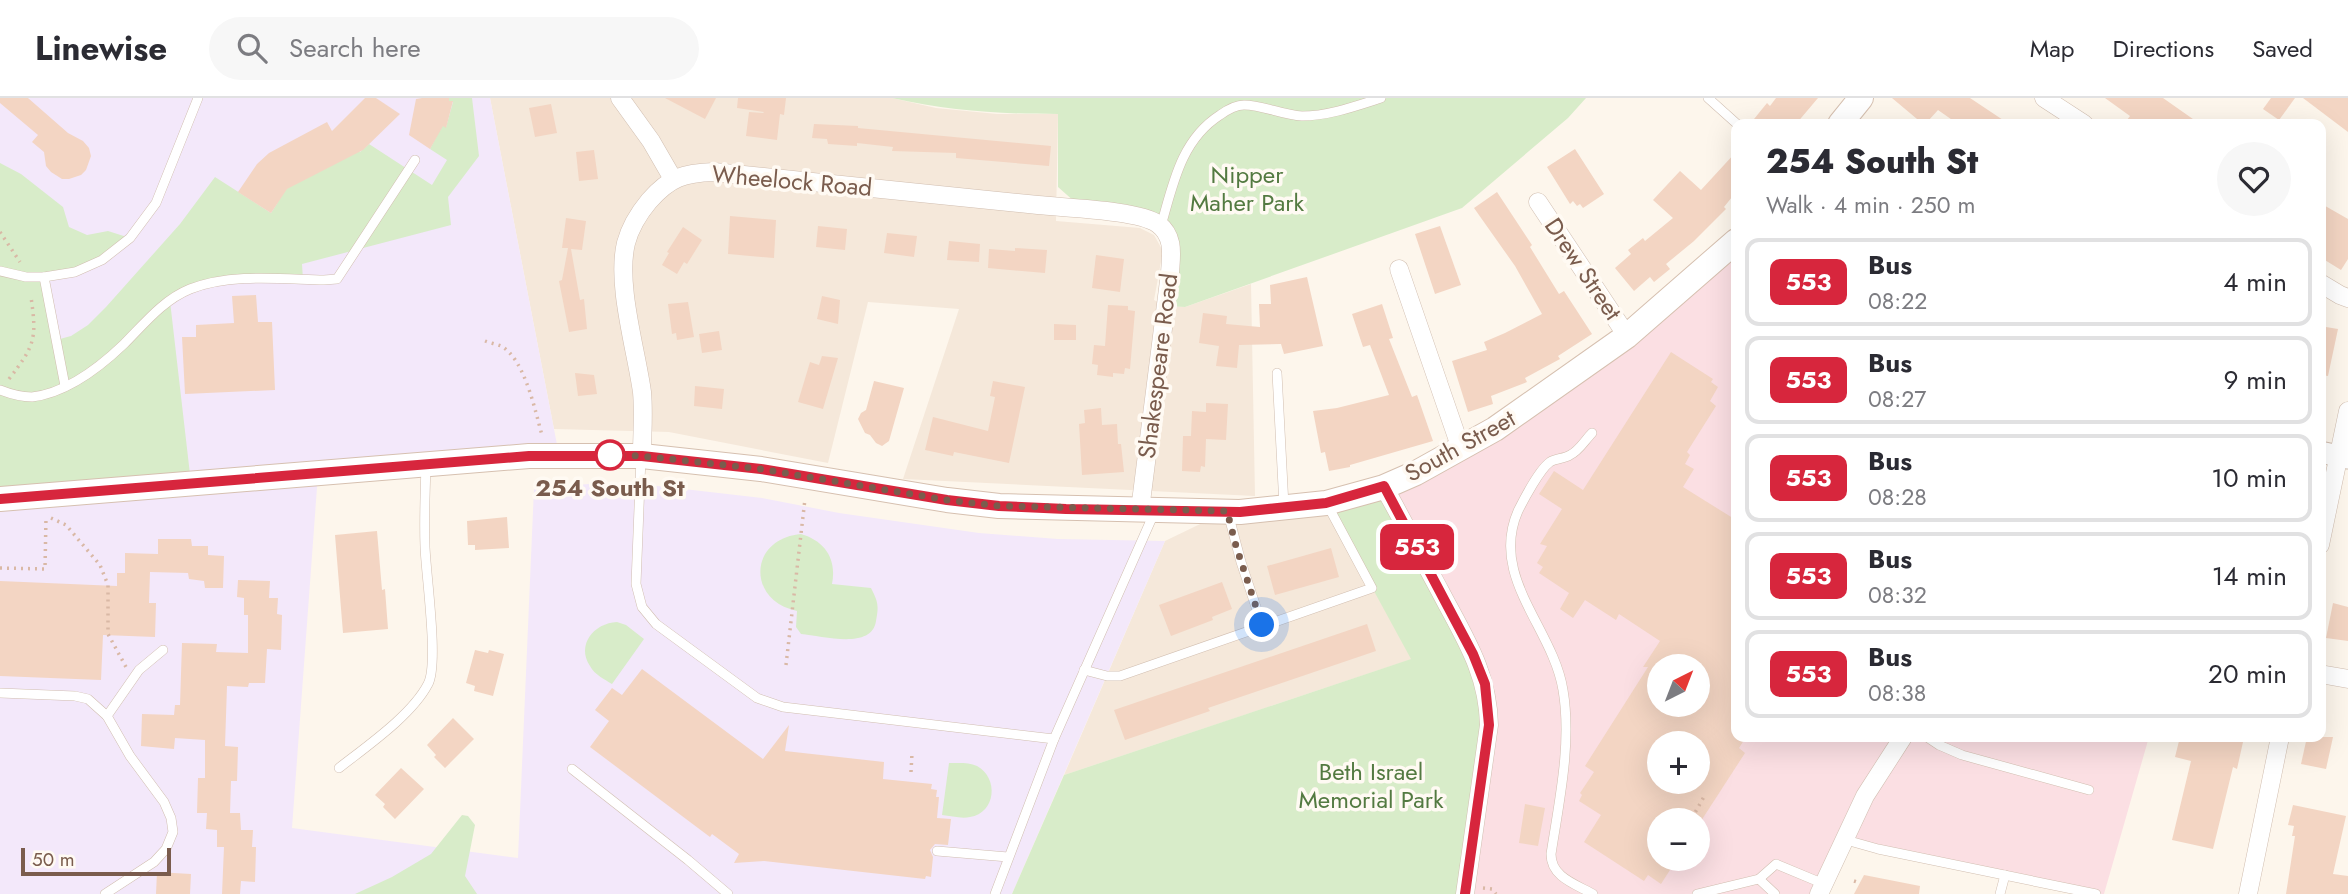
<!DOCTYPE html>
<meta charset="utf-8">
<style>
body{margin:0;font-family:Jost,sans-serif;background:#f7f7f7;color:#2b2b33;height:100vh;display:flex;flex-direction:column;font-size:26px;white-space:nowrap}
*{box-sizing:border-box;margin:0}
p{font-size:23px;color:#7c7c81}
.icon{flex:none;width:38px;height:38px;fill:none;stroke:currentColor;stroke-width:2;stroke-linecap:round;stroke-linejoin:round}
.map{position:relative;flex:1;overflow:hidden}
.side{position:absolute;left:1731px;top:21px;width:595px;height:623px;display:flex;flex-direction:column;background:#fff;border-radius:14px;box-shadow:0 7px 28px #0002}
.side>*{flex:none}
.badge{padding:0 14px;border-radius:10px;font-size:24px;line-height:46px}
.needle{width:46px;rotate:42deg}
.tools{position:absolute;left:1647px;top:556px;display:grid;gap:14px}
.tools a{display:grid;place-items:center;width:63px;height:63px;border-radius:50%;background:#fff;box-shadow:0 7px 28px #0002;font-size:35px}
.scale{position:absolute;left:21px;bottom:18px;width:150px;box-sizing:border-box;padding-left:7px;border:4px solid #7a5c4d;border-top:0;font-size:19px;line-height:24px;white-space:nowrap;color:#7a5c4d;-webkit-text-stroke:5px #fffaf3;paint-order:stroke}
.you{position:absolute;width:35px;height:35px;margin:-18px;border:5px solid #fff;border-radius:50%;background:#1a73e8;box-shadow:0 0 0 10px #1a73e833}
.map>.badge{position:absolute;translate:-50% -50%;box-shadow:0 0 0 4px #fff}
.round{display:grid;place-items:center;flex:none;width:74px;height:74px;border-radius:37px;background:#f7f7f7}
.overview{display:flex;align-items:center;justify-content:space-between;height:119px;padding:0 35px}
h1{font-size:33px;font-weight:800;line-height:52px}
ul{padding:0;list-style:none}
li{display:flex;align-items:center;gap:21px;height:88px;margin:0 14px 10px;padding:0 21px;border:4px solid #e1e1e2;border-radius:14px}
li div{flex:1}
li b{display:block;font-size:26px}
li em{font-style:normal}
li .badge{min-width:77px;font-weight:700;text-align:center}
header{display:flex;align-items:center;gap:42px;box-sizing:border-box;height:98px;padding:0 35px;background:#fff;border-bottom:2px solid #e1e1e2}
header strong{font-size:33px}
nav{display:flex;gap:38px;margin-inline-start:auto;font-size:24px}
.search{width:490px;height:63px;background:#f7f7f7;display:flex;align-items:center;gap:18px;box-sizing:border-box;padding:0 24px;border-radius:38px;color:#7c7c81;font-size:26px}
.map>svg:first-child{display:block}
.residential{fill:#f5e8da}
.education{fill:#f3e8fa}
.medical{fill:#fbdfe3;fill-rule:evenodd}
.green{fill:#d8ecc9}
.building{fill:#f3d5c3;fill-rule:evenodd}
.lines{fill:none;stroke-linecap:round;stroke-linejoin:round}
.service-casing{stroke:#d1beb0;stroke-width:10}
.minor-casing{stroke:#d1beb0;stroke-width:19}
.tertiary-casing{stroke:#d1beb0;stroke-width:23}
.secondary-casing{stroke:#d6c0b0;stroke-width:26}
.path{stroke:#d9b8a5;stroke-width:3.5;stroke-dasharray:2 5;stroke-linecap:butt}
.service{stroke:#fff;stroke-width:9}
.minor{stroke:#fff;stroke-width:18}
.tertiary{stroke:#fff;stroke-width:21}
.secondary{stroke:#fff;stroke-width:24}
.line-casing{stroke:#fff;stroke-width:16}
.line{stroke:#d7263d;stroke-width:10}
.walk{stroke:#7a5c4d;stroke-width:7;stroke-dasharray:0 12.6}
.stop-dot{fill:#fff;stroke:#d7263d;stroke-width:3.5}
.labels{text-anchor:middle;stroke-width:7;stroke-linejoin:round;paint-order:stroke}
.park-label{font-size:24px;fill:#537a41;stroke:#fffaf3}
.street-label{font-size:24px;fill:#7a5c4d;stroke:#fffaf3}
.stop-label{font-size:24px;font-weight:bold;fill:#7a5c4d;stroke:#fffaf3}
</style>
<header>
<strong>Linewise</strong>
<div class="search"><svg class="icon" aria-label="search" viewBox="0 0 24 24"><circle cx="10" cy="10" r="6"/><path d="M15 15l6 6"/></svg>Search here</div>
<nav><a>Map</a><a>Directions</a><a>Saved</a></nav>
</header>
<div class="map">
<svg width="2348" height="796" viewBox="0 0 2348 796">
<rect width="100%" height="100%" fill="#fdf6ec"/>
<g class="residential">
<polygon points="490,0 892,0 936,10 997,16 1058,16 1056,123 1140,130 1154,137 1163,153 1154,202 1166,208 1185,209 1251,186 1255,398 903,381 959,211 868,204 828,365 669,334 554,331"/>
<polygon points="1326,405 1412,561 1064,677 1165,443 1227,413"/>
</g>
<polygon class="education" points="0,0 490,0 559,357 318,376 292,730 518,760 534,390 589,386 649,387 762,400 839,415 979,435 1058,441 1165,443 1012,796 0,796"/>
<path class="medical" d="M1736 143V639H2149L2104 796H2096L1846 742 1819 796H1465L1385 389 1440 363ZM1659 569H1698V607H1659ZM1659 646H1698V684H1659ZM1659 723H1698V761H1659Z"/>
<g class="green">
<polygon points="449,0 472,0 479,58 448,99 451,127 302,166 303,182 213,185 170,203 191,385 0,401 0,65 21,76 63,109 69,129 87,137 108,133 130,140 102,162 44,179 56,242 71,238 88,227 106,209 180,126 215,79 271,115 278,104 271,99 357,51 360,54 369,46 432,87 447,62 430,51 442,27 446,29 453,4 449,3"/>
<path d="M892 0H1586L1568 20 1462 110 1185 209 1166 208 1165 133 1084 112 1058 89V16C998 16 951 13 892 0Z"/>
<polygon points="1384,389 1485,586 1465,796 1012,796 1064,677 1411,561 1326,405"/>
<path d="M801 436C825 443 837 461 832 486L871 490C878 504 879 507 876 523 872 552 823 538 801 536L796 529 797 513C747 503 748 441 801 436Z"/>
<path d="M617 524 626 527 644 541 612 586C604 581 595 577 590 568 576 547 594 525 617 524Z"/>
<path d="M949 665C958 665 969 664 977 668 999 680 996 715 970 719 962 721 951 718 942 717Z"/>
<polygon points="462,717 468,718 475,727 465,778 477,796 355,796 392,779 431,756"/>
</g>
<g class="building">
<polygon points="0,0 28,0 68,35 83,43 89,50 91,58 86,72 81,77 69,81 62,81 51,74 46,68 44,54 32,44 38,37 0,5"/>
<polygon points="365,0 376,0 400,16 363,52 287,91 271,115 238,94 257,66 269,55 327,24 332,33"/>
<polygon points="422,0 449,0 449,3 453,3 446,30 443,28 430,51 409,37 416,1"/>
<polygon points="665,0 716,0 705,21"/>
<polygon points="738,0 786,0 784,17 780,16 777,42 746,38 749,14 763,15 764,14 737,10"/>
<polygon points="1776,0 1818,0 1796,26 1750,26 1767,5 1770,8"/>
<polygon points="1892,0 1970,0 2009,26 1958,26 1938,12 1928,23 1926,21 1923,26"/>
<polygon points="2105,0 2163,0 2200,26 2124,26 2130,18"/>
<polygon points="2271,0 2295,0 2279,22 2263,11"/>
<polygon points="2303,0 2348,0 2348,34"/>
<polygon points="551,6 557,35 535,39 529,10"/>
<polygon points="814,26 858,28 858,30 1051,48 1049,68 956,60 956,55 892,53 893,49 857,45 857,48 828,46 827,41 812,40"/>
<polygon points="1575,51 1604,96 1583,110 1580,106 1577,108 1573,103 1570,106 1547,69"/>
<polygon points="594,52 598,81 579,83 576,54"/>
<polygon points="1736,54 1736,94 1724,109 1726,111 1694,143 1666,166 1670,171 1654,184 1650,179 1634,193 1615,170 1631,156 1628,152 1643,140 1645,143 1673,120 1653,102 1680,73 1701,92"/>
<polygon points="1497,94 1532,147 1530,149 1559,196 1564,193 1592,236 1558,258 1560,261 1525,280 1527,284 1491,298 1493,306 1468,314 1452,263 1487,252 1484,244 1505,235 1542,216 1515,168 1474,110"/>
<polygon points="2320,105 2348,121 2348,161 2341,172 2320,159"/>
<polygon points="730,118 776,122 774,160 728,156"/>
<polygon points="566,120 586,123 582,152 571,151 580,202 584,201 587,231 569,234 559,183 562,182 568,150 562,150"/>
<polygon points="818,128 847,131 845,152 816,149"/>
<polygon points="1440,128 1461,187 1435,196 1415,136"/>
<polygon points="683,129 702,142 687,166 684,164 677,176 662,167 669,155 667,154"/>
<polygon points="887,135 917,138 914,159 884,155"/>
<polygon points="949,143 980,146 979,164 947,162"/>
<polygon points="1015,150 1047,152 1045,175 988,170 989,151 1015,153"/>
<polygon points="1096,157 1124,161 1120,194 1092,190"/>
<polygon points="1307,179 1323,248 1284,256 1281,246 1239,247 1237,270 1216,268 1219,248 1199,245 1203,215 1227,218 1226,226 1260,229 1259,206 1271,206 1270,187"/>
<polygon points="256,197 258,224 272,224 275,292 185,296 182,239 196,239 196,227 234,225 232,198"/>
<polygon points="822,198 840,202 838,226 817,221"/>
<polygon points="688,204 694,239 677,242 676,235 672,236 668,206"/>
<polygon points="1382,206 1393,240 1389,241 1412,299 1417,297 1433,343 1350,367 1350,369 1329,373 1325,354 1321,355 1313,313 1337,310 1389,297 1370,247 1363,249 1352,216"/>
<polygon points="1108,207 1128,208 1128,212 1135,213 1130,271 1125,270 1124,276 1113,275 1113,279 1097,277 1098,267 1092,266 1094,247 1105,248"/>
<polygon points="1054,226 1076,227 1076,242 1054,242"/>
<polygon points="2320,228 2338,231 2328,278 2320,277"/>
<polygon points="719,233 722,252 702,255 699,236"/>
<path d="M1671 254 1713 281 1711 284 1718 289 1710 303 1716 308 1687 354 1690 357 1685 366 1694 371 1683 389 1736 422V639H1746L1739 650 1745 655 1701 723H1659V761H1677L1661 786 1648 777 1644 783 1584 744 1601 717 1579 703 1582 697 1580 695 1594 674 1585 668 1648 569H1643L1660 543 1619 516 1616 522 1585 502 1573 520 1560 511 1569 495 1539 475 1543 469 1537 465 1547 448 1540 446 1562 411 1539 396 1554 373 1583 392ZM1659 569H1698V607H1659ZM1659 646H1698V684H1659Z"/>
<polygon points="822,258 838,260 823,311 798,304 810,264 819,267"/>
<polygon points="575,275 594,277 597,296 578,298"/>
<polygon points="874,283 904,290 889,343 882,348 876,345 870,337 865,335 858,321 861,315 866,312"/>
<polygon points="993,283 1025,289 1009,365 954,354 953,358 925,352 933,319 988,333 995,299 990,298"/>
<polygon points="695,288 724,291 722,311 694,308"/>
<polygon points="1206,305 1228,306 1226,342 1206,341 1205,369 1201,368 1200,374 1182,373 1183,338 1191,338 1192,313 1206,314"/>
<polygon points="1101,310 1102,327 1117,326 1118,346 1121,346 1124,374 1082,377 1079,326 1085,325 1084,312"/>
<polygon points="507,419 509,450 475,452 475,447 468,447 467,423"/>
<polygon points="377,433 382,492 385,491 388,531 343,535 335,437"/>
<polygon points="158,441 191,441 192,448 208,448 208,457 224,458 223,490 205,490 204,483 189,481 188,475 150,474 149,505 156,505 155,539 103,537 101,582 0,578 0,483 117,488 117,475 125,475 125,455 158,456"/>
<polygon points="1331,450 1339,479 1275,497 1267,468"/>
<polygon points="238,482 270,483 269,500 278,500 277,516 282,517 281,552 267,551 265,585 249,585 248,589 227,588 225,648 238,649 237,683 231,683 230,715 240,715 241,732 253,732 252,749 256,749 255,784 241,783 240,796 222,796 224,749 217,749 217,732 206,731 207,715 197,715 198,680 205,680 205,642 175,640 174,651 141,648 142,616 174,617 175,607 180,607 182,545 217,546 216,554 248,555 248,517 244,517 244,500 237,499"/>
<polygon points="1222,484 1232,511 1212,519 1213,522 1171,538 1159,507"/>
<polygon points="2333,505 2348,509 2348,543 2326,540"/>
<polygon points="1367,526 1376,553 1208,610 1210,613 1125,642 1114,612"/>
<polygon points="475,552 488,555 489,552 504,556 493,598 474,593 475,588 466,585"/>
<polygon points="642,571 763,661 789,627 785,653 884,664 883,681 932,686 931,691 937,692 936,699 939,699 937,720 951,721 948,747 935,746 930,752 933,759 931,779 926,778 925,781 764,763 734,765 739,756 712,736 710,739 590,649 609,623 595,612 612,590 622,597"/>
<polygon points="453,620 474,641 445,670 434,659 436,657 427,647"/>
<polygon points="2180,639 2220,639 2243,644 2237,671 2233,669 2213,751 2172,742 2191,663 2175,659"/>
<polygon points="2307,639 2333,639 2326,671 2301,666"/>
<polygon points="401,670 424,691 395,721 383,709 385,706 375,697"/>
<polygon points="1525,706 1545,710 1538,748 1519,745"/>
<polygon points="2293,707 2346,718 2333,776 2348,778 2348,796 2286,796 2295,738 2292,738 2294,728 2288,727"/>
<polygon points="157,774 191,776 190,796 156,796"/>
<polygon points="1864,777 1920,788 1919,796 1854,796"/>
</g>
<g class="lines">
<defs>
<g id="service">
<polyline points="1708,0 1737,26"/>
<path d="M1161 128C1173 86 1181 42 1220 17 1227 12 1235 7 1244 7 1263 7 1282 17 1302 18 1328 18 1356 8 1381 0"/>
<polyline points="0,173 26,179 44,179 75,174 102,162 130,140 156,105 198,0"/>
<polyline points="44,179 65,288"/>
<polyline points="1277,275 1284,408"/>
<path d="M0 292C10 296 21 299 32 299 66 295 100 269 124 246 144 226 163 202 190 191 231 175 281 181 324 182L337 181 415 62"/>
<path d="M1592 335C1585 342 1579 353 1570 357 1564 361 1556 360 1550 364 1540 371 1524 401 1518 413 1489 479 1553 530 1563 592 1572 645 1559 704 1551 756 1551 779 1575 786 1593 796"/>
<polyline points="641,359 636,486 642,509 656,526 757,600 783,609 1054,641"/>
<polyline points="1228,415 1241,464 1262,527"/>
<polyline points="1084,572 1107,578 1120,578 1372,490 1327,406"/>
<polyline points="0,595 75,598 88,601 107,618 130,658 164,704 171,720 173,734 166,751 154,764 105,796"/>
<polyline points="107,618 139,572 163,552"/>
<polyline points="1927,639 1939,647 1962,657 2089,692"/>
<path d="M339 670C367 648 412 617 428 586 439 566 426 477 425 449 424 422 425 395 426 369"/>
<polyline points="572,671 688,762 728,796"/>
<polyline points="1846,742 1878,751 2096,796"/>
<polyline points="937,753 1008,759"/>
<polyline points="1759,781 1775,796"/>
<polyline points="995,796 1054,641 1155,413"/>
<polyline points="1697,796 1759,781 1776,766 1824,786"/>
<polyline points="2000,796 2005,777"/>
</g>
<g id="minor">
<polyline points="620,0 651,43 673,81"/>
<polyline points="2044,0 2084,26"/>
<polyline points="1538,104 1627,238"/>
<polyline points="1399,171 1461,351"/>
<polyline points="2320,185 2340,197 2348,200"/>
<path d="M642 358C642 336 644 315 642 294 636 251 616 186 626 145 630 130 639 115 649 103 670 79 684 75 714 74 822 85 930 96 1038 107 1065 110 1139 112 1158 126 1175 139 1171 157 1170 175L1140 412"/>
<path d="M1384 389C1403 423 1421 458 1440 493 1464 539 1488 574 1489 627L1465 796"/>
<polyline points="2320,447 2348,313"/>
<polyline points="2320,576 2348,581"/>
<polyline points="1819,796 1865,698 1903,639"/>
<polyline points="2248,796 2280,639"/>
</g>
<polyline id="tertiary" points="2320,354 2348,360"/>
<g id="secondary">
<polyline points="1840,26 1861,0"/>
<polyline points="0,401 529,358 642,358 761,371 947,402 999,408 1240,414 1326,405 1384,389 1416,375 1495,331 1627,238 1736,143"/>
</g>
</defs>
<use href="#service" class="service-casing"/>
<use href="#minor" class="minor-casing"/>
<use href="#tertiary" class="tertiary-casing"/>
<use href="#secondary" class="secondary-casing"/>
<g class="path">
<polyline points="0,134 20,164"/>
<path d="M485 243C490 245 496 246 501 248 525 261 535 313 542 337"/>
<path d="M9 281C35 247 37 241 31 199"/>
<polyline points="51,420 66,427 100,467 108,487 108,536 126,569"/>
<polyline points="0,470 45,471 46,419"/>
<polyline points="786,567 805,401"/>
<polyline points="911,674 912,655"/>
<polyline points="1692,720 1705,697"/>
<polyline points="1854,783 1860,785"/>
<polyline points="1483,790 1492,791 1496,796"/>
</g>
<use href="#service" class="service"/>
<use href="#minor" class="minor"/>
<use href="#tertiary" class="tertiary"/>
<use href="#secondary" class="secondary"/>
</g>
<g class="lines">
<defs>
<polyline id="line" points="0,401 529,358 642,358 761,371 947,402 999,408 1066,411 1240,414 1326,405 1384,388 1473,556 1485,586 1489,627 1465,796"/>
</defs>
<use href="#line" class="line-casing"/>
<use href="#line" class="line"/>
<polyline class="walk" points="610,357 642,358 761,371 947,402 999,408 1227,413 1236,448 1262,527"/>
</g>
<circle class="stop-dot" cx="610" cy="357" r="14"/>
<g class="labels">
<g class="park-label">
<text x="1247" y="85">Nipper<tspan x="1247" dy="28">Maher Park</tspan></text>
<text x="1371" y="682">Beth Israel<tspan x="1371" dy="28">Memorial Park</tspan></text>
</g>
<g class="street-label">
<text transform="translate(792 83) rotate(5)" y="8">Wheelock Road</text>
<text transform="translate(1583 171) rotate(56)" y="8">Drew Street</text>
<text transform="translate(1158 268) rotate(-83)" y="8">Shakespeare Road</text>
<text transform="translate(1460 348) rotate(-29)" y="8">South Street</text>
</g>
<g class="stop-label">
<text x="610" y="398">254 South St</text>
</g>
</g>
</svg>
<div class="tools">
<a><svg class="needle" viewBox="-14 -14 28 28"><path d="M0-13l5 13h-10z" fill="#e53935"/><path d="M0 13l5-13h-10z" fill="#7c7c81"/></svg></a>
<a>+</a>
<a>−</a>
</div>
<div class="scale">50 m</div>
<div class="you" style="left:1262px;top:527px"></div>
<b class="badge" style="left:1417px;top:449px;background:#d7263d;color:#fff">553</b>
<section class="side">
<div class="overview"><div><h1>254 South St</h1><p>Walk · 4 min · 250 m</p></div><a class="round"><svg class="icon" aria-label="heart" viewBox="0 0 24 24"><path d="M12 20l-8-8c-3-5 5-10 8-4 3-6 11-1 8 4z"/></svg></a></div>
<ul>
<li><span class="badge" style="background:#d7263d;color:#fff">553</span><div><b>Bus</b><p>08:22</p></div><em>4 min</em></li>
<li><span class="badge" style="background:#d7263d;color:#fff">553</span><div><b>Bus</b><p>08:27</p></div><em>9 min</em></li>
<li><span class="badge" style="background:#d7263d;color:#fff">553</span><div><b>Bus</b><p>08:28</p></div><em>10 min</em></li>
<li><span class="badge" style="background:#d7263d;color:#fff">553</span><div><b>Bus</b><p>08:32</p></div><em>14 min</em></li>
<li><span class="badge" style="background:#d7263d;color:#fff">553</span><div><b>Bus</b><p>08:38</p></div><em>20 min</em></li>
</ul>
</section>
</div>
